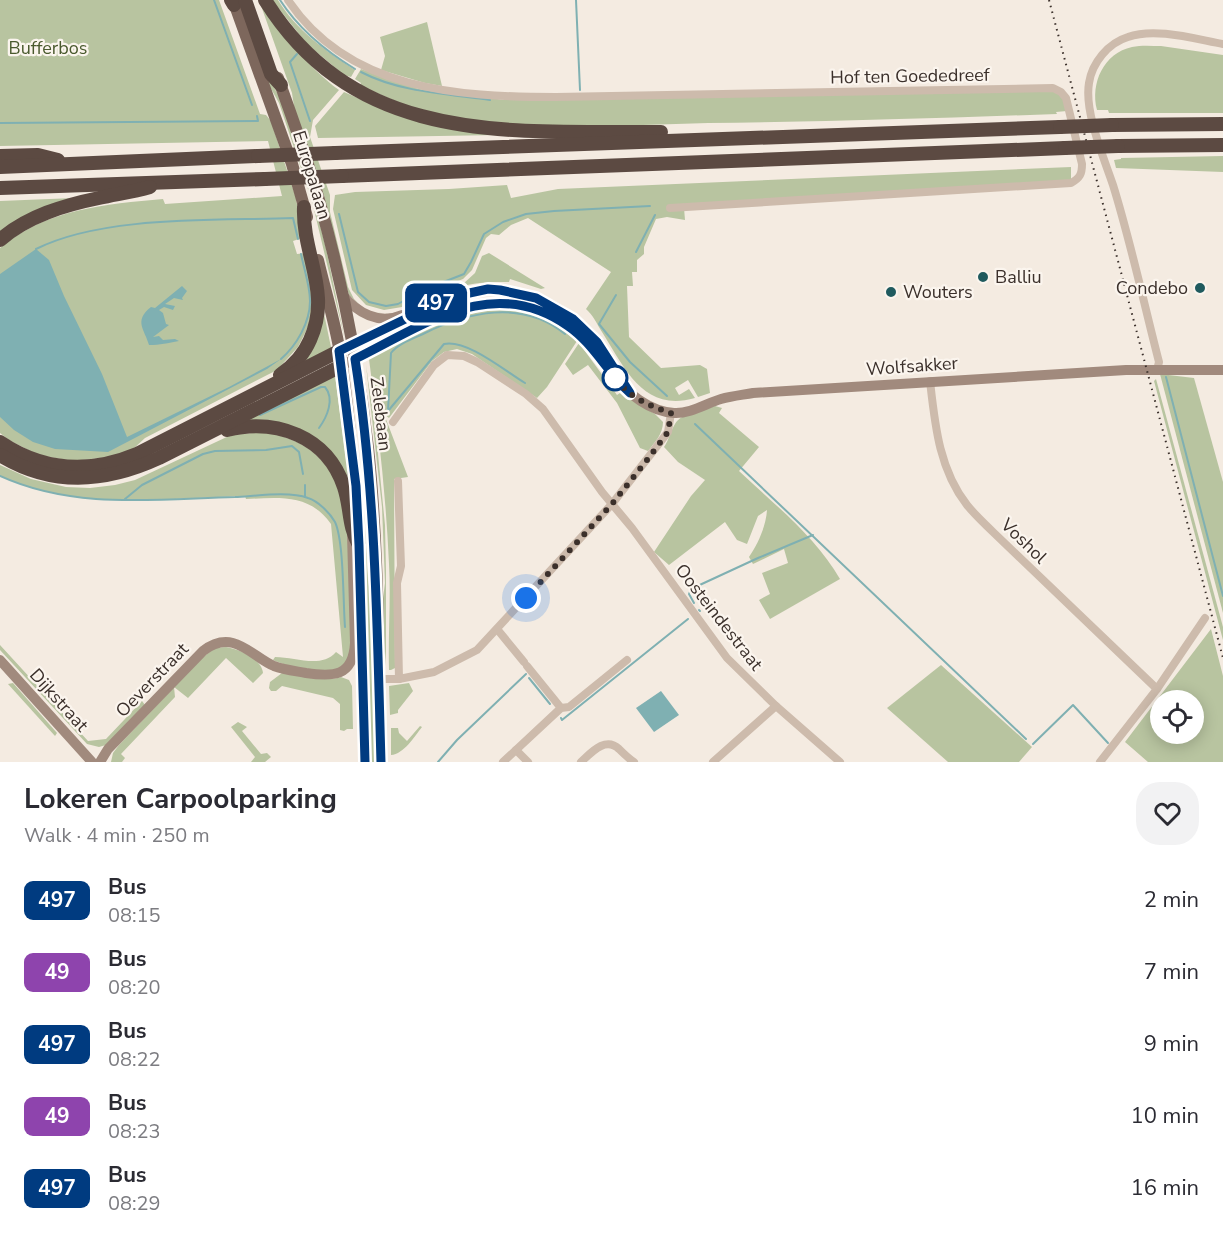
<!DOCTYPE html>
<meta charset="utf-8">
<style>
body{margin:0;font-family:"Nunito Sans",sans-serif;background:#f2f2f3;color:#2b2b33;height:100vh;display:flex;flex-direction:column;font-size:22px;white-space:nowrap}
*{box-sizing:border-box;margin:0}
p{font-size:20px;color:#7c7c81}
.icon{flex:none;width:33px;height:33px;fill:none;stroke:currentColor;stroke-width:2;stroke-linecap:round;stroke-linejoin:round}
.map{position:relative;height:762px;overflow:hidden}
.panel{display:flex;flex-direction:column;background:#fff;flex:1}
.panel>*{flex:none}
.badge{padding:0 12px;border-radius:9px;font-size:21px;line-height:39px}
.buttons{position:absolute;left:1150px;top:690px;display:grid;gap:12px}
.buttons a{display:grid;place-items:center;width:54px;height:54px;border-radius:50%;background:#fff;box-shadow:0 3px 15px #0003;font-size:30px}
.you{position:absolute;width:30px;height:30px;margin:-15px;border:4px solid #fff;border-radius:50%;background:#1a73e8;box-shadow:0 0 0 9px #1a73e833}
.map>.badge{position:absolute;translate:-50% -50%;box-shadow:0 0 0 3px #fff}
.round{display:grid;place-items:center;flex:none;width:63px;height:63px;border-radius:24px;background:#f2f2f3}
.overview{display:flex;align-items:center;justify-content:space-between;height:102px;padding:0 24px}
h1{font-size:28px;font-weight:700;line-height:45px}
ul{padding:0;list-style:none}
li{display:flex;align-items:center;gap:18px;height:72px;padding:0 24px}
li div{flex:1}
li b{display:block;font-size:22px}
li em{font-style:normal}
li .badge{min-width:66px;font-weight:700;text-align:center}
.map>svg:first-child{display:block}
.green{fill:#b8c4a0;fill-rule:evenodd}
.water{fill:#7fb0b2}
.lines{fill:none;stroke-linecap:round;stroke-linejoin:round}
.stream{stroke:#7fb0b2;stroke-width:2}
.street{stroke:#cdbbac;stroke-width:8}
.secondary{stroke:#a18a7d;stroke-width:10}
.primary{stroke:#7d675c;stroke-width:12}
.highway{stroke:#5c4a42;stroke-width:14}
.rail{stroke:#3b302b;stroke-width:2;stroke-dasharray:1.5 4.5;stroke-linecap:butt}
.highway-bridge{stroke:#5c4a42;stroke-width:14}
.line-casing{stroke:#fff;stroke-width:14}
.line{stroke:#003b80;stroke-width:9}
.walk{stroke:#3b302b;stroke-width:6;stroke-dasharray:0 10.8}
.poi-dot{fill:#1f5a5e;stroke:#fbf5ee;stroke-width:2}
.stop-dot{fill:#fff;stroke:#003b80;stroke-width:3}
.labels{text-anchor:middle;stroke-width:4.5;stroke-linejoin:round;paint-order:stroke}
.park-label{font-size:18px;fill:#4a5a2e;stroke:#fbf5ee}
.street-label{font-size:18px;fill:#3b302b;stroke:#fbf5ee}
.poi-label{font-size:18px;fill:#3b302b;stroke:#fbf5ee;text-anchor:start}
</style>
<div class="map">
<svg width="1223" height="762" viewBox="0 0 1223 762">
<rect width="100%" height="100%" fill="#f4ebe1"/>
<g class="green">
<path d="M0 0H219L260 114 266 115 271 121 296 198 302 238 293 241 297 254 307 253 315 288 311 321 298 347 277 370 145 438 131 451 118 456 73 461 38 455 9 440 0 433V248C46 209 106 204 163 199L165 204 282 196 268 141 0 146Z"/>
<polygon points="242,0 270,80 281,100 313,198 326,248 345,340 312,201 279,103 269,85"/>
<path d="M259 0C283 33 306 66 339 90L313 120 310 137 330 195V212L348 287 354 299 365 310 349 295 295 113 292 93Z"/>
<path d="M272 0H278C295 29 327 52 355 70L351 77 344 75 307 44Z"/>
<polygon points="427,22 442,86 425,83 381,70 385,56 380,37"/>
<path d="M1161 46 1223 55V113H1109L1108 110H1097C1090 83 1104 53 1132 47 1141 45 1152 46 1161 46Z"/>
<path d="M361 69 419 89 505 100 1053 90 1062 95 1067 111 1056 112 1057 114C940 118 824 122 708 123 622 125 520 133 436 114 409 108 385 97 360 85L361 83 355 79Z"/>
<polygon points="344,92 376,106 393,111 499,135 318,138 315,126"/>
<polygon points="1223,156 1223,172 1116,168 1114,160 1121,159 1121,158"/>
<path d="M1071 167V181L667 206V209L684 208 685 220 667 217 656 219 644 247V254L637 260V272H632L633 286H627L629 337 661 368 700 365 707 369 710 393 698 397 688 380 675 388 679 395 689 389 695 398C643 413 625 368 602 332 597 324 593 315 586 309L611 272 528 218 511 225 499 235 491 234 486 238 472 270 463 279 433 291 402 307 384 310 366 305 352 290 333 209 335 195 355 192 449 189 507 185 511 198 558 189Z"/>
<polygon points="74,198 0,235 0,201"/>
<path d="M489 253 545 288 541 289 510 279 509 282C493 282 478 282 463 286 434 293 404 321 376 312L386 314 400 312 443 291 463 284 475 273 482 256Z"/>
<path d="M477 307 528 310 574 334 572 337 577 341 547 387 537 398 472 354 457 349 444 352 432 361 389 418 384 414 408 477 394 479 395 668 391 670H389C388 634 391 599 389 564 386 495 378 427 369 359L375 352 443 318Z"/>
<polygon points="323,309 332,352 307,364 301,362"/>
<path d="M579 343 617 395 620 393 655 414 663 422C663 434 655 442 648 451L640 448 617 403 588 365 573 375 565 364Z"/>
<polygon points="366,365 376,434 385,525 386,571 386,666 382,606 385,583 382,507"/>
<polygon points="348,373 363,494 368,580 372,605 375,762 370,762 363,524"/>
<polygon points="1160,374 1194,378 1223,482 1223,613"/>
<polygon points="335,375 350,490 323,446 239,422"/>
<polygon points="1156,379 1223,627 1223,640 1154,381"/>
<path d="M715 406 722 408 719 413 759 447 739 471C775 505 815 536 840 579L770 619 759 600 770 594 762 573 788 563 784 549 753 564 749 557C758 544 766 526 767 510L758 516 747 544 737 540 725 522 669 565 654 552 691 496 705 480 678 462 664 447C669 440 670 432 675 424 681 413 704 410 715 406Z"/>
<path d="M265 432C283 436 301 441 315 454 350 484 348 536 349 578 350 603 350 627 351 652 349 655 347 662 344 665 329 679 289 667 273 660L275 657C296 657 321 669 336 652L343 657 331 524C309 493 279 498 246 499L245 496C163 498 77 511 0 476V465L31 479 66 487 90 488 115 485 135 480 231 435Z"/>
<path d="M1211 629 1223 676V762H1148L1125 742ZM1161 700H1194V734H1161Z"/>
<polygon points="0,645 88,741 106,739 142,701 145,705 106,745 99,747 87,744 0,650"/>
<path d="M226 647C239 649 262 659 263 673L253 683 226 658 188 698 174 687 175 697 121 754 125 758 122 762H111L113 753 119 745 202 658 215 648Z"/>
<polygon points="941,665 1032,747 1019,762 948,762 887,708"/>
<polygon points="282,673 333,679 341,677 349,680 352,686 353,729 347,729 344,731 340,730 340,704 333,698 282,686 276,691 271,691 269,688 270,682"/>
<polygon points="13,683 57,733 55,736 8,684"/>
<polygon points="409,683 413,691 398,710 398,713 390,715 389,686"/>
<polygon points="238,722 247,727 242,731 261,754 267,753 271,757 265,762 251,762 255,757 231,727"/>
<path d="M420 726 422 727C414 737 404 754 391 755V728H398L399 733 407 741Z"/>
</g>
<g class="water">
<polygon points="36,249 49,260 64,296 102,374 127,437 229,387 281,359 267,369 108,452 55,449 33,442 14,430 0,417 0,274"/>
<path d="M182 286 187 291 182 298 183 300 174 298 165 304 175 306 173 310 164 307 159 310 163 313 166 324 169 325 153 337 159 336 163 340 175 339 179 341C168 343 160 345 149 345 145 330 133 321 151 307L155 308Z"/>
<polygon points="661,691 679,715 654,732 636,708"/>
</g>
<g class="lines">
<g class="stream">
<polyline points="214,0 252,105"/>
<path d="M280 0C298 28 327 52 355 69"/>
<polyline points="576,0 580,90"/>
<polyline points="297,54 290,62 310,121"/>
<path d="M361 72C399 92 447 94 490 100"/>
<polyline points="0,123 258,121 257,116"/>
<polyline points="339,214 358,292 369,302 386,306 398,304 423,290 464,274 471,262 484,234 503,222 526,214 554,211 650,206"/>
<path d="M36 249C104 215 217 221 293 218L298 239"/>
<polyline points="636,252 655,215"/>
<polyline points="616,295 599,324 630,362 667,396"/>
<path d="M281 359C297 345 310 322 310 301 310 286 304 269 301 254"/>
<polyline points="1166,377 1223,596"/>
<path d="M388 411 391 353C398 344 412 339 423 334 467 312 522 299 565 334"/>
<path d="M388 411 444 344C467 339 505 371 525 383"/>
<path d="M260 415 321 387H325C335 399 327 417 319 428"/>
<polyline points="695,424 1026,739"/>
<path d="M0 476C74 510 156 499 235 497 256 496 289 491 308 498 318 501 330 513 335 522 344 541 343 603 345 627"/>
<polyline points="305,485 305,497"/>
<polyline points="125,499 142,485 203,454 215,451 266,450 292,446 299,452 303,474"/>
<polyline points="694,603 689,594 691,589 758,558 813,535"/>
<polyline points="699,610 700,611"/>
<polyline points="529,678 550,704"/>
<polyline points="561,718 562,720 688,619"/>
<polyline points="1033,744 1073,705 1108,743"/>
<polyline points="438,762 457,740 526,674"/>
</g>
<g class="street">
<path d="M288 0C348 90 457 97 556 97L1053 88 1061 92 1066 98 1082 164C1082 174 1080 178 1071 183L670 208"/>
<path d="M1157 370 1159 362C1144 304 1131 243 1113 185 1104 158 1084 112 1089 83 1092 63 1108 43 1128 37 1155 27 1195 39 1223 44"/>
<path d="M930 381C935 425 939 469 967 505 975 515 984 523 993 532L1157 689"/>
<polyline points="393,422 434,365 447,355 464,356 477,362 526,394 543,409 602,492 632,528 727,658 776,706 840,762"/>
<polyline points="398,481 401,566 397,583 399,679"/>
<polyline points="497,629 524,662"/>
<polyline points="527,666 561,708"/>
<polyline points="379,679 399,679 434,672 477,650 612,504 668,432 671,413"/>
<polyline points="516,750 528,762"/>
<polyline points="503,762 561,708 569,707 627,660"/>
<path d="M581 762C591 753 605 736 619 749 624 754 628 758 634 762"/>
<polyline points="713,762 776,706"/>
<polyline points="1100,762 1157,689 1205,618"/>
</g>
<g class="secondary">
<path d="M342 294C357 313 379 325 402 315"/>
<path d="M348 347C382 331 415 309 451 297 501 280 553 297 590 333 600 343 607 356 614 367"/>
<path d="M341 366C413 331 489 270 568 326 584 337 596 354 608 369 624 390 646 411 674 413 690 414 707 403 721 399 732 396 742 395 753 393L1126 370H1223"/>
<polyline points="0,660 92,762"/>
<path d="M100 762 108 749 203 651C212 644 221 640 233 643 248 647 260 660 274 666 284 670 295 671 306 673 333 677 353 677 355 643L352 534"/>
</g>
<g class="primary">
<polyline points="233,0 292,164 307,217"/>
<path d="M278 78C293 120 309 163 321 207 343 286 359 367 368 448 379 552 378 658 381 762"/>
<path d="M318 260C325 290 335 322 340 353 361 489 360 625 365 762"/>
</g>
<g class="highway">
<polyline points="231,0 234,5"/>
<polyline points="245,0 271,74 281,85"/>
<path d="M265 0C357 147 510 131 661 132"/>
<polyline points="1112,125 1223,124"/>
<polyline points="1118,146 1223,145"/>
<polyline points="335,153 1060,127"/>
<polyline points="0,156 38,155 58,160"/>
<polyline points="0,167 258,156"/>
<polyline points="342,176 1065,148"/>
<polyline points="0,188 265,179"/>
<path d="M0 240C27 216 65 205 99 198 117 194 133 192 150 187"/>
<path d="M280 375C293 366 304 354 310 340 332 292 302 255 304 207"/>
<path d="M227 430C276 418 327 436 344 487 351 508 348 526 359 545"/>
<path d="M0 442C43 471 89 474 137 454L339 351"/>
<path d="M0 455C52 487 105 483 159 458L341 366"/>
</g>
<polyline class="rail" points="1049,0 1223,658"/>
<g class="highway-bridge">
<polyline points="1060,127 1112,125"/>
<polyline points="1065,148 1118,146"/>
<polyline points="258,156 335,153"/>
<polyline points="265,179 342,176"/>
</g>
</g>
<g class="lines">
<defs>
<path id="line" d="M365 762 359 545 356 486 339 351 451 297 488 289 500 290 536 298 573 319 597 342 630 393C607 372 593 343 568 326 493 273 424 325 355 359 376 493 377 627 381 762"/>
</defs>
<use href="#line" class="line-casing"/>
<use href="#line" class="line"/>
<path class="walk" d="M526 598 612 504 647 460 668 432 671 413C649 406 629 397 615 378"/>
</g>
<g class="poi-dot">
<circle cx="983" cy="277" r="6"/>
<circle cx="1200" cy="288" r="6"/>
<circle cx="891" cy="292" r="6"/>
</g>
<circle class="stop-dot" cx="615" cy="378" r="12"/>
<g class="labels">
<g class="park-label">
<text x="48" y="54">Bufferbos</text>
</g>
<g class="street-label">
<text transform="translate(910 76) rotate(-1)" y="6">Hof ten Goededreef</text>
<text transform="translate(312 175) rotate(73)" y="6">Europalaan</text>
<text transform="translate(912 366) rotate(-4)" y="6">Wolfsakker</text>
<text transform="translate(381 414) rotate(83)" y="6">Zelebaan</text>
<text transform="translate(1024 541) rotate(44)" y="6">Voshol</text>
<text transform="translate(719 617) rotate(52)" y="6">Oosteindestraat</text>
<text transform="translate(152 680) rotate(-46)" y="6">Oeverstraat</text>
<text transform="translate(59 700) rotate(48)" y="6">Dijkstraat</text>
</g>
<g class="poi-label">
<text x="995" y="283">Balliu</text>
<text x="1188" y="294" text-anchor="end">Condebo</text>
<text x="903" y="298">Wouters</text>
</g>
</g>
</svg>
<div class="buttons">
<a><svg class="icon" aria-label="locate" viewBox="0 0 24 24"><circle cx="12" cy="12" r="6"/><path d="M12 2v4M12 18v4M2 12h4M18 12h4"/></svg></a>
</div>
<div class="you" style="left:526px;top:598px"></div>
<b class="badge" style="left:436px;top:303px;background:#003b80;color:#fff">497</b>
</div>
<section class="panel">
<div class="overview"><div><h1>Lokeren Carpoolparking</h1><p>Walk · 4 min · 250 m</p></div><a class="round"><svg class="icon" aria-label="heart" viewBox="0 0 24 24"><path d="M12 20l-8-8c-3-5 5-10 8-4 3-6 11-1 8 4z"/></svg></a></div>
<ul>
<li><span class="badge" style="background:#003b80;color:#fff">497</span><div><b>Bus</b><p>08:15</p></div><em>2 min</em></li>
<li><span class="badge" style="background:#8e44ad;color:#fff">49</span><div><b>Bus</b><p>08:20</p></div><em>7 min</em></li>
<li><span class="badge" style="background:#003b80;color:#fff">497</span><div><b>Bus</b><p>08:22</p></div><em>9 min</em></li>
<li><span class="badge" style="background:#8e44ad;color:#fff">49</span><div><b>Bus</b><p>08:23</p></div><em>10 min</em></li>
<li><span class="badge" style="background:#003b80;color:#fff">497</span><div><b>Bus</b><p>08:29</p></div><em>16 min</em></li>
</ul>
</section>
